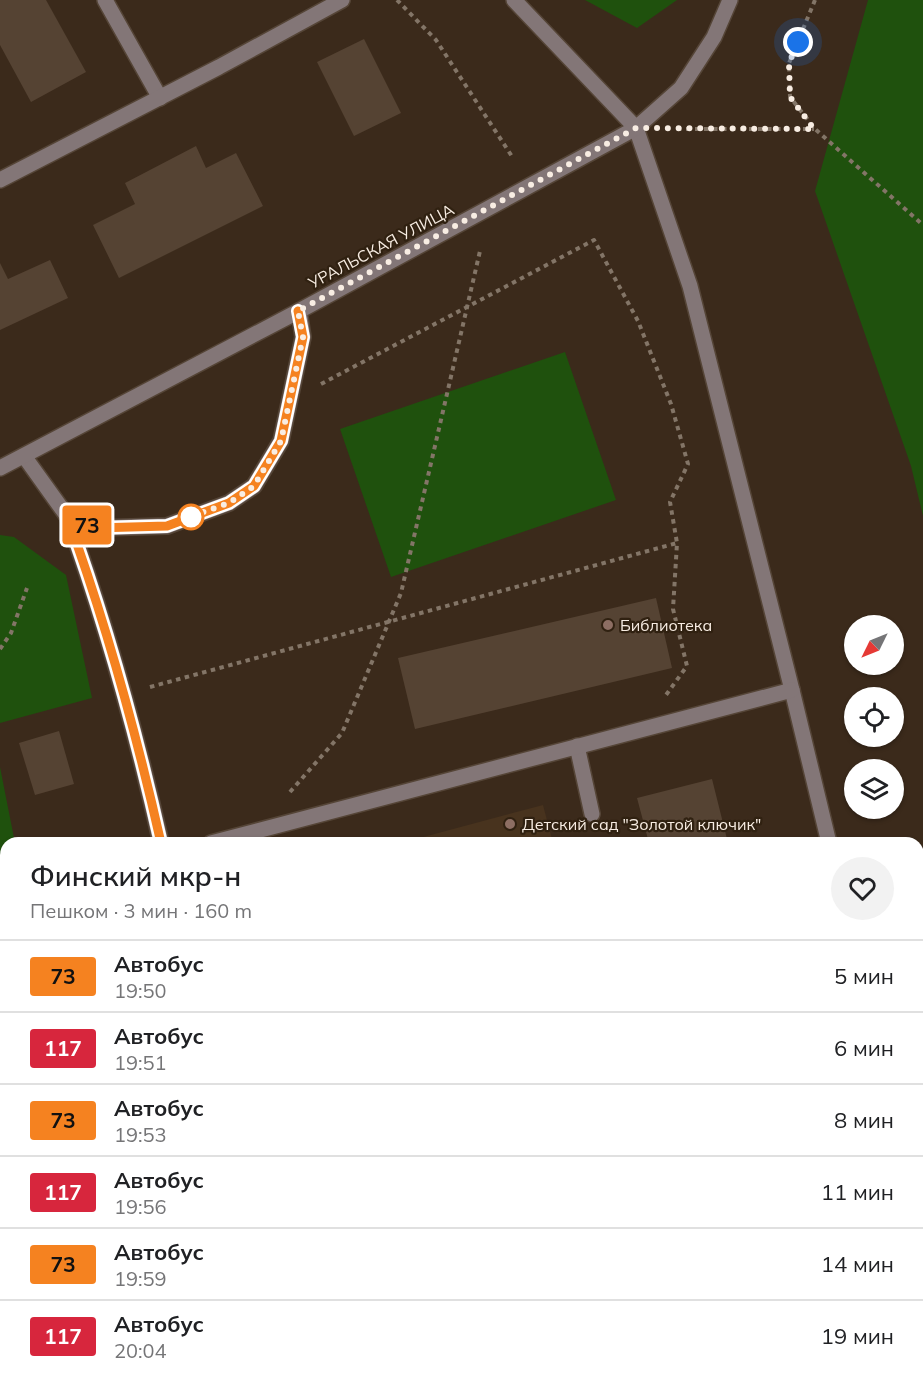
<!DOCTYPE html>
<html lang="ru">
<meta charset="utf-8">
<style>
body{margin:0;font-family:Mulish,sans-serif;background:#f2f2f2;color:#202124;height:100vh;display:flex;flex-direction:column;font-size:22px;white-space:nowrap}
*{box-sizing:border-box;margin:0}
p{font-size:20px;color:#757577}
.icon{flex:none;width:33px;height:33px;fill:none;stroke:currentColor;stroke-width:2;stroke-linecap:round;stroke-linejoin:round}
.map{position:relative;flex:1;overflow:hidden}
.details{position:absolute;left:0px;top:837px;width:924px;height:546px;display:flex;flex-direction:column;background:#fff;border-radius:18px 18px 0 0;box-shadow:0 2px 4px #0004}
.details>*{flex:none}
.badge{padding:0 12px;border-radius:4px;font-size:21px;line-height:39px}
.needle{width:39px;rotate:227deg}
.buttons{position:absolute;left:844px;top:615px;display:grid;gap:12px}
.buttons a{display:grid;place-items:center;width:60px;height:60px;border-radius:50%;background:#fff;box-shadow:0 2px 4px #0004;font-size:30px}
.you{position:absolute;width:30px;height:30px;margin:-15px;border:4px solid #fff;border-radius:50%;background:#1a73e8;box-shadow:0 0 0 9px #1a73e833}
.map>.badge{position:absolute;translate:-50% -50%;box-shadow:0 0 0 3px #fff}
.round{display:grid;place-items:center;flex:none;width:63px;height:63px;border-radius:32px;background:#f2f2f2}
.summary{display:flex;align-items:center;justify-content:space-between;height:102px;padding:0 30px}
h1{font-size:28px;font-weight:600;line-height:45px}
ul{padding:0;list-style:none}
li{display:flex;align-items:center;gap:18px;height:72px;padding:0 30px;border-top:2px solid #e0e0e0}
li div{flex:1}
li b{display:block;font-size:22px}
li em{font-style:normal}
li .badge{min-width:66px;font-weight:700;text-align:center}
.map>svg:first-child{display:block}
.built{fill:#48331e}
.green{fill:#1f510d}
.building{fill:#554333}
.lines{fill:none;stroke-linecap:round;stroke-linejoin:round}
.minor-casing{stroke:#554537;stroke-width:18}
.path{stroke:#837567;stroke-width:4;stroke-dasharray:4.5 4.5;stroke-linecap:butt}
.minor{stroke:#837677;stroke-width:15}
.line-casing{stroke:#fff;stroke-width:14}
.line{stroke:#f58220;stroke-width:9}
.walk{stroke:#f8ede3;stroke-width:6;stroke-dasharray:0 10.8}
.stop-dot{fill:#fff;stroke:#f58220;stroke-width:3}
.education-dot{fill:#8d6e63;stroke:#302111;stroke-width:2}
.labels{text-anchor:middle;stroke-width:4.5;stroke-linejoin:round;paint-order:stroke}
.street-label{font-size:16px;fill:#f8ede3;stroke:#302111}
.poi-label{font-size:16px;fill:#f8ede3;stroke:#302111;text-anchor:start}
</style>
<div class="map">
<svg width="923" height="1383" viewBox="0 0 923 1383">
<rect width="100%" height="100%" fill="#3b2a1b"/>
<g class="built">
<polygon points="543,805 553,843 401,843"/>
<polygon points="331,1377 656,1377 633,1383 333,1383"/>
</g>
<g class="green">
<polygon points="585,0 677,0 637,28"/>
<polygon points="868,0 923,0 923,516 911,466 815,191"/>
<polygon points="565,352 616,500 391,577 340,429"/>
<polygon points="0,535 14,537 66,575 92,698 0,723"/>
<polygon points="0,767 15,843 6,843 6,1085 0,1087"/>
</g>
<g class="building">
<polygon points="0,0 46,0 86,72 31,102 0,45"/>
<polygon points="364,39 401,113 354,136 317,62"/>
<polygon points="196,146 206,168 236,153 263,206 119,278 93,225 135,204 125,183"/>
<polygon points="50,260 68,298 0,330 0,263 8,279"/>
<polygon points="656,598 672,668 415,729 398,658"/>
<polygon points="59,731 74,784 35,795 19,743"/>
<polygon points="712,779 728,843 649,843 637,798"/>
<polygon points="6,1099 6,1186 0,1188 0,1101"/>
<polygon points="6,1358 6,1377 215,1378 195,1383 0,1383 0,1360"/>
<polygon points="791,1377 870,1377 871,1383 792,1383"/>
</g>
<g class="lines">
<defs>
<g id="minor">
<polyline points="105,0 160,98"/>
<polyline points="514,0 636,128 690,286 792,690 829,843"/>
<polyline points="0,180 219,67 342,0"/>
<polyline points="24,456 67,516 95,528 167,526 229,503 254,486 281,441 303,337 299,311"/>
<polyline points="0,468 299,311 636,128 681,88 714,37 730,0"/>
<path d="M67 516C106 623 136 732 161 843"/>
<polyline points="577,746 592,814"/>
<polyline points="211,843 792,690"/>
<polyline points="918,1213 923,1233"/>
<polyline points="0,1231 6,1230"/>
<polyline points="0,1331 6,1329"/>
<polyline points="285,1377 286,1383"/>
<polyline points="738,1377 740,1383"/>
</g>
</defs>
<use href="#minor" class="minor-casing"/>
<g class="path">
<polyline points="397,0 436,40 513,158"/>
<polyline points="815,0 789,63 790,97 815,129 923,225"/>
<polyline points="677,129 814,129"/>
<polyline points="321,384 594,240 638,321 671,404 688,464 670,502 677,543 673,609 687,666 666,695"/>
<polyline points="0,649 11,633 27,588"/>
<polyline points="150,687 677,543"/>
<polyline points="290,792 342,733 401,593 480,251"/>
</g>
<use href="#minor" class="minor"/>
</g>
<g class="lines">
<defs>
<path id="line" d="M161 843C136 732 106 623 67 516L95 528 167 526 229 503 254 486 281 441 303 337 298 311"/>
</defs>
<use href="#line" class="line-casing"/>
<use href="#line" class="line"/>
<polyline class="walk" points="191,517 187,518 229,503 254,486 281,441 303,337 298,311 636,128 814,129 790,97 789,63 798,42"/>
</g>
<circle class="stop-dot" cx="191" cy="517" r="12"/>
<g class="education-dot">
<circle cx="608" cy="625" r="6"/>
<circle cx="510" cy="824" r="6"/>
</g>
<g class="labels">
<g class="street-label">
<text transform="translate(381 246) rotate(-28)" y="6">УРАЛЬСКАЯ УЛИЦА</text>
</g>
<g class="poi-label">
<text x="620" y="631">Библиотека</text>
<text x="522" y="830">Детский сад "Золотой ключик"</text>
</g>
</g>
</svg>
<div class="buttons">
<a><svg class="needle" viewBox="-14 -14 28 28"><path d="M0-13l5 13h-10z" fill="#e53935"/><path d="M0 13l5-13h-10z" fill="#757577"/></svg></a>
<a><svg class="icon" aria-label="locate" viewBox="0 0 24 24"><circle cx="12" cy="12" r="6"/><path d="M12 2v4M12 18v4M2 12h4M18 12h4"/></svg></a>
<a><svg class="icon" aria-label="layers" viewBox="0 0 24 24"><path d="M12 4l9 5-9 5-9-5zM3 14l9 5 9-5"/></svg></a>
</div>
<div class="you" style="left:798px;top:42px"></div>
<b class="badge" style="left:87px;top:525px;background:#f58220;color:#111">73</b>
<section class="details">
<div class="summary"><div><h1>Финский мкр-н</h1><p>Пешком · 3 мин · 160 m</p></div><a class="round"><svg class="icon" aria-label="heart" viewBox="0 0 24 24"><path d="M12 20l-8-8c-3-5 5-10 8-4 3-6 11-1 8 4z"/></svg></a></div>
<ul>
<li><span class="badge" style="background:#f58220;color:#111">73</span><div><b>Автобус</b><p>19:50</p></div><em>5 мин</em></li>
<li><span class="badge" style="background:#d7263d;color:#fff">117</span><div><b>Автобус</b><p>19:51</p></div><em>6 мин</em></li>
<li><span class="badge" style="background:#f58220;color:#111">73</span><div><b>Автобус</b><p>19:53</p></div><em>8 мин</em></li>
<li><span class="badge" style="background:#d7263d;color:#fff">117</span><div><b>Автобус</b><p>19:56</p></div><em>11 мин</em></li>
<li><span class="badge" style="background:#f58220;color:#111">73</span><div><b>Автобус</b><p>19:59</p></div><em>14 мин</em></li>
<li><span class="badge" style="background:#d7263d;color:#fff">117</span><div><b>Автобус</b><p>20:04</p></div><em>19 мин</em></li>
</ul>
</section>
</div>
